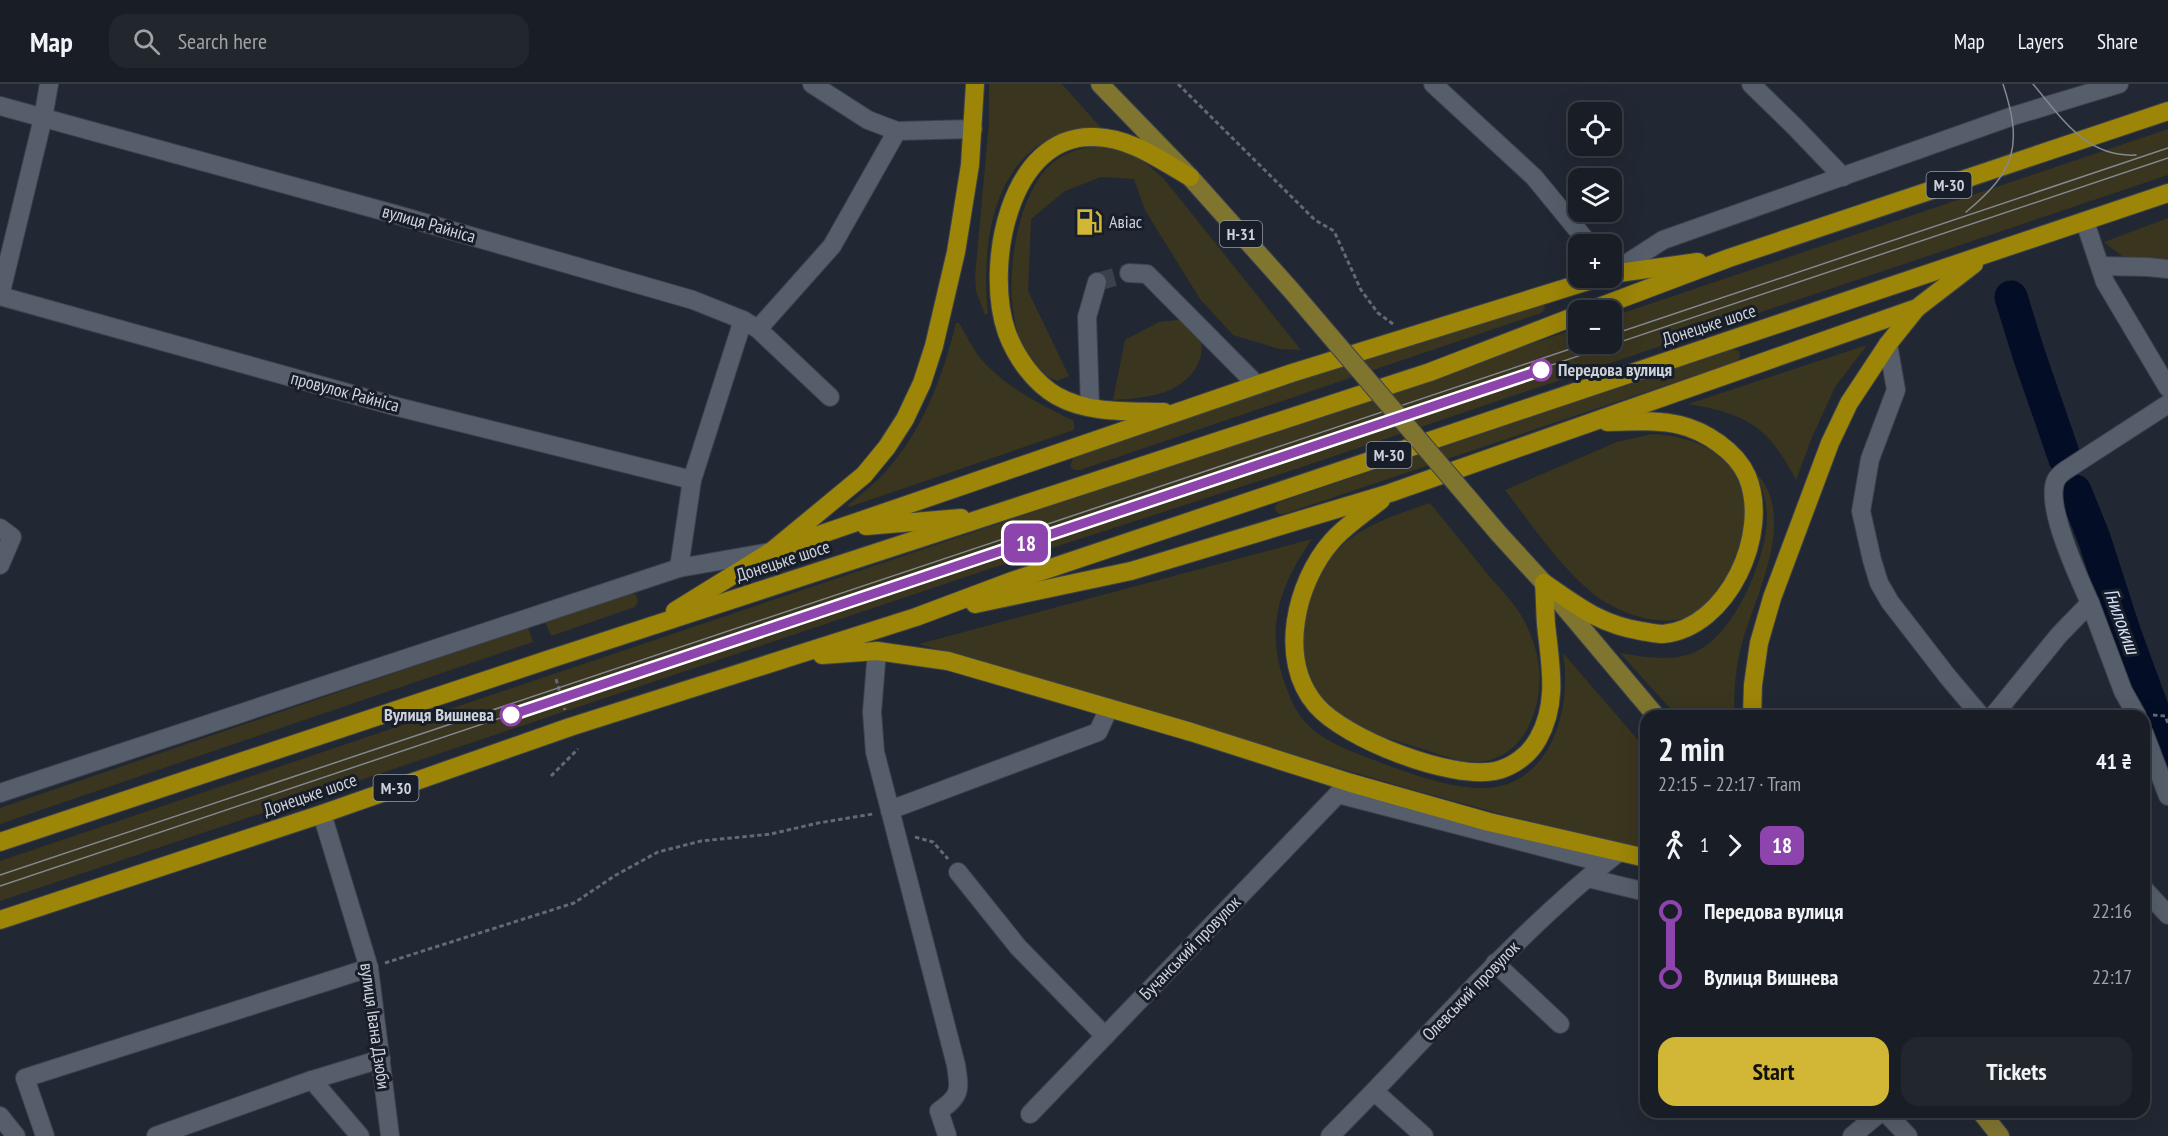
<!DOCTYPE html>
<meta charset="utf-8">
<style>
body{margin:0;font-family:"PT Sans Narrow",sans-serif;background:#22272e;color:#f1f3f6;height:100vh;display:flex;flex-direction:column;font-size:22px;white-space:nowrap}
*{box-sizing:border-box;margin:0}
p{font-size:20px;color:#9fa2a7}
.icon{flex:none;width:33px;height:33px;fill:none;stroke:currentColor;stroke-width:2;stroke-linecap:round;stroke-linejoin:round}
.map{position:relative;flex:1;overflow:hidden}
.side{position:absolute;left:1640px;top:626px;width:510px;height:408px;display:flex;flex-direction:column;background:#191e26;border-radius:18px;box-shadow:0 6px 24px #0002,0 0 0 2px #373c43}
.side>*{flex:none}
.badge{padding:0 12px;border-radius:9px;font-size:21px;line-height:39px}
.buttons{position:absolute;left:1568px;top:18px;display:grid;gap:12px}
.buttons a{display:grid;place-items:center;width:54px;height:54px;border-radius:12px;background:#191e26;box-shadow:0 6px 24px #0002,0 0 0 2px #373c43;font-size:30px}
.map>.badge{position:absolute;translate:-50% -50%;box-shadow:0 0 0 3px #fff}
.legs{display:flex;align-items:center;gap:9px;height:66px;padding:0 18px;font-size:20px}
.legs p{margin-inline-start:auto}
.overview{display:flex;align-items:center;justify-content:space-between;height:102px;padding:0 18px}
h1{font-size:33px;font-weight:700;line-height:45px}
.cta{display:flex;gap:12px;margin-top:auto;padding:12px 18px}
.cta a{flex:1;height:69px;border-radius:18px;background:#d2b635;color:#111;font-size:24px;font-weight:700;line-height:69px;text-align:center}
.cta a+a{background:#22272e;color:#f1f3f6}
ul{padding:0 18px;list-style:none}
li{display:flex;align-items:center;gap:21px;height:66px;font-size:22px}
li i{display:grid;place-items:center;width:9px;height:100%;margin:0 8px;background:currentColor}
li i::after{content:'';width:15px;height:15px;margin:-8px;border:4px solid;border-radius:50%;background:#191e26}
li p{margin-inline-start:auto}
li:first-child i{background:linear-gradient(#0000 50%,currentColor 0)}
li:last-child i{background:linear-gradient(currentColor 50%,#0000 0)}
header{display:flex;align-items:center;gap:36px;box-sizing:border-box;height:84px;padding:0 30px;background:#191e26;border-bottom:2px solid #373c43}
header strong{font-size:28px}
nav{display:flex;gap:33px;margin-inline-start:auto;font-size:21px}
.search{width:420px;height:54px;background:#22272e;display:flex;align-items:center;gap:15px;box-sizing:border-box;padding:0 21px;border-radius:18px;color:#9fa2a7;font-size:22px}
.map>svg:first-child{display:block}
.green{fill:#3a351e}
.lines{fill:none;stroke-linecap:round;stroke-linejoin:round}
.river{stroke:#030d25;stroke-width:33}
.minor-tunnel{stroke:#3b424c;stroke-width:18;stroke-dasharray:18 9;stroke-linecap:butt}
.minor-casing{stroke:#3d424d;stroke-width:20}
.major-casing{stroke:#3d424d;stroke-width:20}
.highway-casing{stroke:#3d424d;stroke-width:20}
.path{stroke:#646a74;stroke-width:3;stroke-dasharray:4.5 3;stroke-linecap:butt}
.minor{stroke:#565e6b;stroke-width:18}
.major{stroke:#80752f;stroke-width:18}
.highway{stroke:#9c8507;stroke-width:18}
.tram{stroke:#838891;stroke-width:1.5}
.major-bridge-casing{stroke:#3d424d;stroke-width:20;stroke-linecap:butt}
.major-bridge{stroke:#80752f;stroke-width:18}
.line-1-casing{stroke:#fff;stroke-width:14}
.line-1{stroke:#8e44ad;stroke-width:9}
.stop-1-dot{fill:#fff;stroke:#8e44ad;stroke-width:3}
.labels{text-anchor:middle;stroke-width:6;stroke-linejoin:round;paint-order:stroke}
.shield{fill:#181e29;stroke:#979ca5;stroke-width:1.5}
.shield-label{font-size:16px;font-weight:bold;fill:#ced2da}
.poi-label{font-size:18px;fill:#ced2da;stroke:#181e29;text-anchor:start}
.street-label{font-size:18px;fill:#ced2da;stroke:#181e29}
.stop-label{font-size:18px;font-weight:bold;fill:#ced2da;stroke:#181e29;text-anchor:start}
.water-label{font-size:20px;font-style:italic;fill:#d5e1f7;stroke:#181e29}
</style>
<header>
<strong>Map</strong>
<div class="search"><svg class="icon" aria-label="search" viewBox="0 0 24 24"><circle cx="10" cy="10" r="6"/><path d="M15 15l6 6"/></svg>Search here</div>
<nav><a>Map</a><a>Layers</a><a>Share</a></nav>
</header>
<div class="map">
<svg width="2168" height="1052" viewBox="0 0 2168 1052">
<rect width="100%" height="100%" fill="#212833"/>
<g class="green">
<path d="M989 0H1062L1102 45C999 42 979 148 988 229L985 231 976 207 975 192 989 38Z"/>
<polygon points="2168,45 2168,91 1299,384 1055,463 0,817 0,777 1578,244 1578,260 1611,260 1611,233"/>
<path d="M1095 62C1127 65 1142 74 1164 95L1301 266 1279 265 1233 251 1200 215 1145 126 1134 95 1101 93 1065 107 1031 135 1028 207 1069 292 1057 297C990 272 1006 127 1047 84 1060 70 1077 65 1095 62Z"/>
<polygon points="2168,134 2168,177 2122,172 2104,158"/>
<polygon points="1536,216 1544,217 1545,225 1541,229 1080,386 1074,386 1070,382 1073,374"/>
<path d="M1187 235C1200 250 1207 262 1197 282 1180 312 1144 314 1113 316L1125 256 1159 238Z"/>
<path d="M956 239H959C965 249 971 261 978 271 1002 302 1040 320 1074 337V346L849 423 848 421C861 410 875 400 886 387 923 346 943 292 956 239Z"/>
<path d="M1867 261 1835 303 1813 351 1796 396C1768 342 1747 330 1688 320Z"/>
<polygon points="1731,265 1739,267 1740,272 1738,277 1284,430 1279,430 1275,426 1276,421 1280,418"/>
<path d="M1652 350C1730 354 1764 404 1733 478 1726 494 1718 513 1704 524 1675 547 1634 535 1605 518 1568 495 1532 441 1505 406L1617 358Z"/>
<path d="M1757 390C1799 437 1752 516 1740 567 1735 588 1734 610 1734 631H1676L1620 569C1645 573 1669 578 1693 569 1734 553 1766 476 1767 434 1767 418 1762 405 1757 390Z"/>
<path d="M1430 419C1450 444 1470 468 1490 493 1500 504 1511 516 1519 528 1529 543 1537 565 1539 583 1543 620 1527 670 1485 677 1464 681 1439 670 1419 664 1394 656 1366 648 1343 634 1306 611 1294 560 1307 521 1331 452 1366 441 1430 419Z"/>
<path d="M1312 455C1279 503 1265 543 1285 600 1290 614 1296 629 1307 640 1327 661 1360 670 1387 681 1415 691 1445 702 1475 704 1549 709 1573 627 1563 569L1645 664V764L1512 733 1410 705 919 560Z"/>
<polygon points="630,509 636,511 638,518 635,523 551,552 545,538"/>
<polygon points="528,543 533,558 0,740 0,724"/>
</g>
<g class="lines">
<g class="river">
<polyline points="2011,213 2029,271 2065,375"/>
<polyline points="2075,407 2094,454 2125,550 2168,667"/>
</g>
<polyline class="minor-tunnel" points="1097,198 1129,189"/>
<defs>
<g id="minor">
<polyline points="812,0 868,36 897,47 973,45"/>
<polyline points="1433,0 1534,93 1589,160"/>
<polyline points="1751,0 1795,43 1843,93"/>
<polyline points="0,22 394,130 693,216 743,236 758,245 830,313"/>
<polyline points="2085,138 2105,198 2168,304"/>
<polyline points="2101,182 2148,183 2168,185"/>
<polyline points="1611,188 1612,189 1663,156 2013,32 2119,0"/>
<polyline points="1129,189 1147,190 1257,301"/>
<polyline points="0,212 398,323 692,396"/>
<polyline points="0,212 43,34 49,0"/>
<polyline points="758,245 832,162 897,47"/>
<polyline points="1888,260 1896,306 1870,375 1861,427 1872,476 1879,499 1890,518 1948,593 1981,632"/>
<polyline points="1090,323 1087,233 1097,198"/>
<polyline points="0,444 12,453 0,481"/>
<polyline points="679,484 692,396 743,236"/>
<polyline points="2090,519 2123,607 2137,632"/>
<path d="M877 567 872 628 875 668 956 981C960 1006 961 1012 939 1027L947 1051"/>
<path d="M1993 632 2059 551 2090 519C2079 494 2044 421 2056 396 2058 392 2063 388 2066 386L2168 320"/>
<polyline points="2144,649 2168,712"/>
<polyline points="0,709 679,484 770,468"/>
<polyline points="1338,710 1604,779"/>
<polyline points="890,726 1098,648 1109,624"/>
<polyline points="322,730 369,884 390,1052"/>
<polyline points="958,788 1018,863 1105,952"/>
<polyline points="1588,794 1646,808"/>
<polyline points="2144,805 2168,831"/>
<polyline points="1495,879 1560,940"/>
<polyline points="312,996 360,1052"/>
<polyline points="1375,1008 1424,1052"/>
<polyline points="1885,1028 1908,1052"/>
<polyline points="1030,1030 1338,710 1351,699"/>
<polyline points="0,1032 16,1052"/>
<polyline points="45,1052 25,994 369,884"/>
<polyline points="156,1052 312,996 381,975"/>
<path d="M1330 1052C1426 957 1512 852 1618 769"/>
<polyline points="1852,1052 1881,1028"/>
</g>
<g id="major">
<polyline points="1100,0 1190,93 1291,206"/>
<polyline points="1499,450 1544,499 1656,632"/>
<polyline points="1981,1028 2000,1052"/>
</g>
<g id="highway">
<polyline points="1611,190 1698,178"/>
<polyline points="1591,226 1729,174 2168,27"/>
<path d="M1164 328C1129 327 1089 330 1057 312 1034 299 1016 273 1007 249 984 185 1008 49 1095 53 1131 54 1160 76 1190 93"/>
<path d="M1381 416C1365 429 1346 441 1332 457 1296 498 1277 575 1316 621 1345 655 1451 696 1495 687 1513 683 1529 671 1538 655 1559 618 1550 580 1546 540 1545 526 1545 512 1544 499"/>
<polyline points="866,442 961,434"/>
<polyline points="772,467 1292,289 1598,194"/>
<path d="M1544 499C1578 522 1599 540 1641 547 1648 548 1656 550 1663 550 1728 544 1771 449 1747 392 1736 367 1705 347 1680 341 1656 335 1631 338 1607 338"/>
<polyline points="975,520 1131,487 1390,409 1917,224 1974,180"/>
<polyline points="675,527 772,467 864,391 887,363 905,335 922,299 934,262 956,168 970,81 975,0"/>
<polyline points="822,571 877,567 948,577 1191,648 1351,699 1489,738 1646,774"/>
<polyline points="1752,632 1753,601 1759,559 1772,514 1830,359 1849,319 1888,260 1916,225"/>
<polyline points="0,758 550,575 1430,288 1578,231"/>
<polyline points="0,836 322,730 570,643 916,533 1012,497 2168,109"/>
</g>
</defs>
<use href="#minor" class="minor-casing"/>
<use href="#major" class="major-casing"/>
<use href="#highway" class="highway-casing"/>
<g class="path">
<polyline points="1178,0 1315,136 1334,147 1361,206 1378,229 1393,240"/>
<polyline points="556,595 565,626"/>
<polyline points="2153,631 2165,632 2168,639"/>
<polyline points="551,692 578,665"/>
<polyline points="915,753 933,758 948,775"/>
<polyline points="385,879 574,819 616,791 658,768 701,757 771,750 818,739 873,730"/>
</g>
<use href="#minor" class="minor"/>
<use href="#major" class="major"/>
<use href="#highway" class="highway"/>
<g class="tram">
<path d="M2033 0C2061 33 2086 74 2136 71"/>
<path d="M1966 128C2016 87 2023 61 2003 0"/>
<polyline points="1611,251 2168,64"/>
<polyline points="0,791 1585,260"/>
<polyline points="0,802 2168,74"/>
</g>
<defs>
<polyline id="major-bridge" points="1291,206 1499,450"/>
</defs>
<use href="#major-bridge" class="major-bridge-casing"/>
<use href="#major-bridge" class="major-bridge"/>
</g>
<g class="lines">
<defs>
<polyline id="line-1" points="511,631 1541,286"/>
</defs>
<use href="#line-1" class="line-1-casing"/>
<use href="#line-1" class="line-1"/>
</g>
<defs>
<symbol id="fuel-bare" viewBox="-9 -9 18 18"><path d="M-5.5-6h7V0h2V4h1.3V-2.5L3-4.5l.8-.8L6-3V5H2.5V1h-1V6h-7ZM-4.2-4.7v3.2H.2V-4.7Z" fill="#d2b635" stroke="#181e29" stroke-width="2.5" paint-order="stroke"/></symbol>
</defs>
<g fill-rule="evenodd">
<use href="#fuel-bare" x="1070" y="119" width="38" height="38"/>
</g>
<g class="stop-1-dot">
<circle cx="1541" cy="286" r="10"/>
<circle cx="511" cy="631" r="10"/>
</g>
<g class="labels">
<g class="shield">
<rect x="1926.5" y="88" width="45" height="26" rx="4.5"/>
<rect x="1220" y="137" width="42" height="26" rx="4.5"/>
<rect x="1366.5" y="358" width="45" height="26" rx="4.5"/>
<rect x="373.5" y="691" width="45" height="26" rx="4.5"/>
</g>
<g class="shield-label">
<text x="1949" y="107">М-30</text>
<text x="1241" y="156">Н-31</text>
<text x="1389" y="377">М-30</text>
<text x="396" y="710">М-30</text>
</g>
<g class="poi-label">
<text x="1109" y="144">Авіас</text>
</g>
<g class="street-label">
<text transform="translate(429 140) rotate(16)" y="6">вулиця Райніса</text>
<text transform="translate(1709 241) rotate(-18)" y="6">Донецьке шосе</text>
<text transform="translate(345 308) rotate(15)" y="6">провулок Райніса</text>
<text transform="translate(783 477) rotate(-18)" y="6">Донецьке шосе</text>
<text transform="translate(310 711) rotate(-19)" y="6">Донецьке шосе</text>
<text transform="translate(1190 864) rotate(-46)" y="6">Бучанський провулок</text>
<text transform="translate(1471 907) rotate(-46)" y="6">Олевський провулок</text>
<text transform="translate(375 942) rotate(82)" y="6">вулиця Івана Дзюби</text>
</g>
<g class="stop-label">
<text x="1558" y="292">Передова вулиця</text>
<text x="494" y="637" text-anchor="end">Вулиця Вишнева</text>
</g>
<g class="water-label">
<text transform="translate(2122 537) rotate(70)" y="7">Гнилокиш</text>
</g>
</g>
</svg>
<div class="buttons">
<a><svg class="icon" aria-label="locate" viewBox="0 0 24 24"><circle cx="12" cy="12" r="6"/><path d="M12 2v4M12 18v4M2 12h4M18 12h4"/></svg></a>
<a><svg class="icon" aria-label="layers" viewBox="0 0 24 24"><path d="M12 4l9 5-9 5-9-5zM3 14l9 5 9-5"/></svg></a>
<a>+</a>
<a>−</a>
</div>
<b class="badge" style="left:1026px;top:459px;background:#8e44ad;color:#fff">18</b>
<section class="side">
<div class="overview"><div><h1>2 min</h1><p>22:15 – 22:17 · Tram</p></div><b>41 ₴</b></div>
<div class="legs"><svg class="icon" aria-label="walk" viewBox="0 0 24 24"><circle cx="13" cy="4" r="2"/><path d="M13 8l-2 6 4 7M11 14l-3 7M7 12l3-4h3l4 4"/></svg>1<svg class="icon" aria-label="forward" viewBox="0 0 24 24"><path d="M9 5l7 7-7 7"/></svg><b class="badge" style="background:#8e44ad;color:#fff">18</b></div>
<ul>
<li><i style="color:#8e44ad"></i><b>Передова вулиця</b><p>22:16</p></li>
<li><i style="color:#8e44ad"></i><b>Вулиця Вишнева</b><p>22:17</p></li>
</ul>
<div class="cta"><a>Start</a><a>Tickets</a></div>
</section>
</div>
